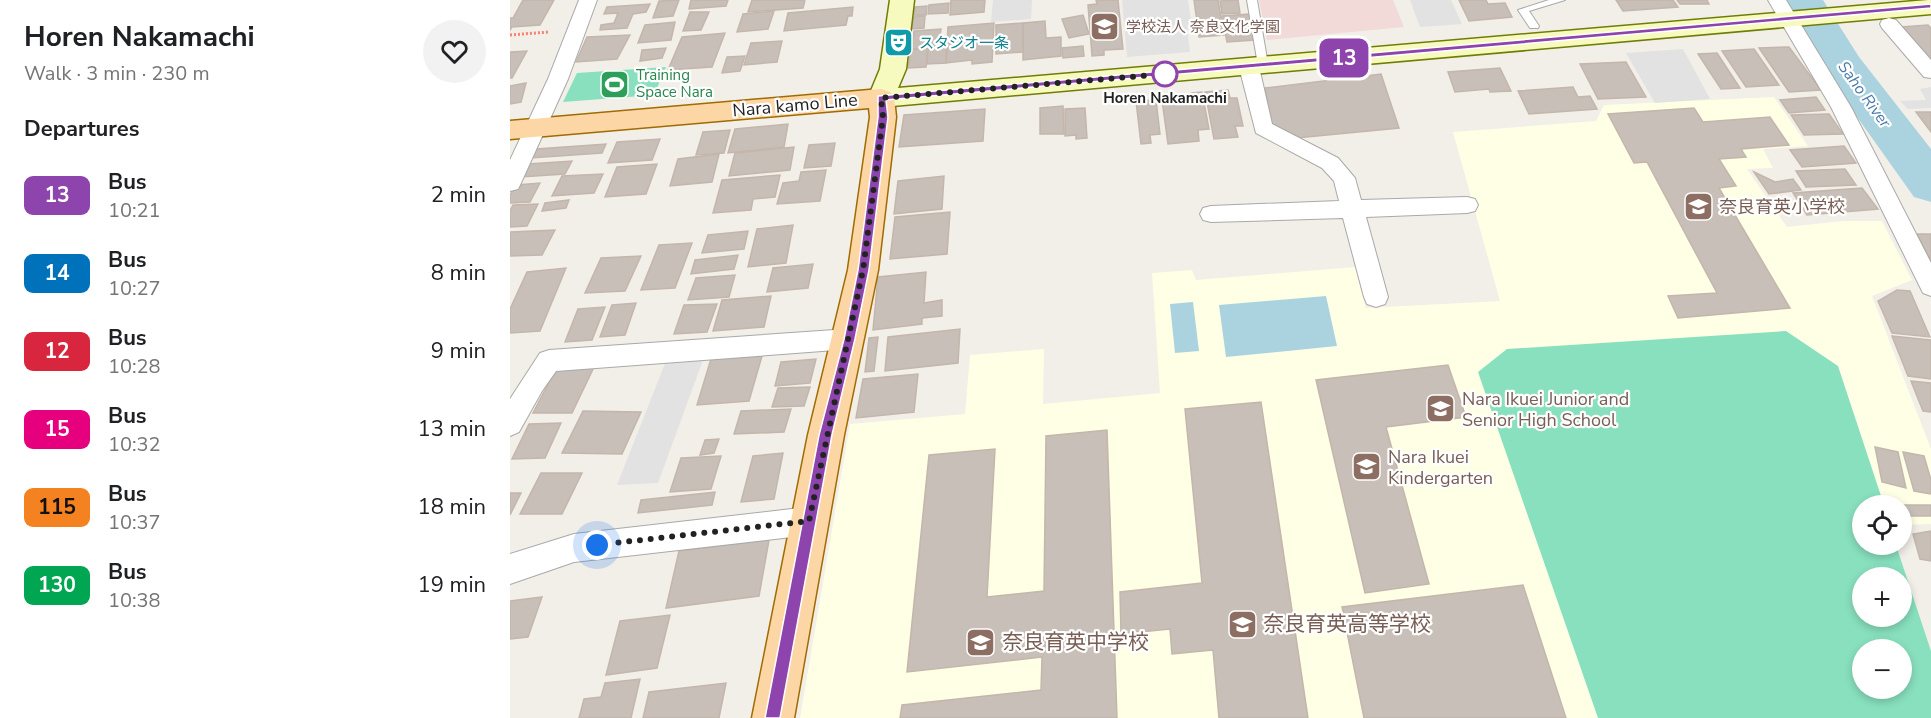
<!DOCTYPE html>
<meta charset="utf-8">
<style>
body{margin:0;font-family:"Nunito Sans","Noto Sans JP",sans-serif;background:#f2f2f2;color:#202124;height:100vh;display:flex;flex-direction:column;font-size:22px;white-space:nowrap}
*{box-sizing:border-box;margin:0}
p{font-size:20px;color:#757577}
.icon{flex:none;width:33px;height:33px;fill:none;stroke:currentColor;stroke-width:2;stroke-linecap:round;stroke-linejoin:round}
.map{position:relative;flex:1;overflow:hidden}
.sheet{display:flex;flex-direction:column;background:#fff;width:510px}
.sheet>*{flex:none}
.badge{padding:0 12px;border-radius:9px;font-size:21px;line-height:39px}
.tools{position:absolute;left:1342px;top:495px;display:grid;gap:12px}
.tools a{display:grid;place-items:center;width:60px;height:60px;border-radius:50%;background:#fff;box-shadow:0 3px 9px #0003;font-size:30px}
.you{position:absolute;width:30px;height:30px;margin:-15px;border:4px solid #fff;border-radius:50%;background:#1a73e8;box-shadow:0 0 0 9px #1a73e833}
.map>.badge{position:absolute;translate:-50% -50%;box-shadow:0 0 0 3px #fff}
h2{padding:0 24px;font-size:22px;line-height:54px}
.round{display:grid;place-items:center;flex:none;width:63px;height:63px;border-radius:32px;background:#f2f2f2}
.overview{display:flex;align-items:center;justify-content:space-between;height:102px;padding:0 24px}
h1{font-size:28px;font-weight:700;line-height:45px}
ul{padding:0;list-style:none}
li{display:flex;align-items:center;gap:18px;height:78px;padding:0 24px}
li div{flex:1}
li b{display:block;font-size:22px}
li em{font-style:normal}
li .badge{min-width:66px;font-weight:700;text-align:center}
main{display:flex;flex:1;min-height:0}
.map>svg:first-child{display:block}
.commercial{fill:#f2dad9}
.education{fill:#ffffe5;fill-rule:evenodd}
.pitch{fill:#88e0be;fill-rule:evenodd}
.parking{fill:#e2e2e2}
.water{fill:#aad3df}
.lines{fill:none;stroke-linecap:round;stroke-linejoin:round}
.river{fill:#aad3df;fill-rule:evenodd}
.building{fill:#c7bfb8;stroke:#c4b6ab;stroke-width:1.5}
.lane-casing{stroke:#a9a9a9;stroke-width:2}
.street-casing{stroke:#a9a9a9;stroke-width:2}
.secondary-casing{stroke:#707d05;stroke-width:3}
.primary-casing{stroke:#a06b00;stroke-width:3}
.path{stroke:#fa8072;stroke-width:3;stroke-dasharray:2 2;stroke-linecap:butt}
.lane{fill:#fff;fill-rule:evenodd}
.street{fill:#fff;fill-rule:evenodd}
.secondary{fill:#f7fabf;fill-rule:evenodd}
.primary{fill:#fcd6a4;fill-rule:evenodd}
.line{fill:#8e44ad;stroke:#fff;stroke-width:1.5}
.walk{stroke:#222;stroke-width:6;stroke-dasharray:0 10.8}
.stop-dot{fill:#fff;stroke:#8e44ad;stroke-width:3}
.labels{text-anchor:middle;stroke-width:4.5;stroke-linejoin:round;paint-order:stroke}
.far-education-label{font-size:15px;fill:#785e54;stroke:#fff;text-anchor:start}
.far-culture-label{font-size:15px;fill:#0d838f;stroke:#fff;text-anchor:start}
.far-leisure-label{font-size:15px;fill:#27864d;stroke:#fff;text-anchor:start}
.far-stop-label{font-size:15px;font-weight:bold;fill:#222;stroke:#fff}
.far-water-label{font-size:16px;font-style:italic;fill:#4a7aab;stroke:#fff}
.street-label{font-size:18px;fill:#222;stroke:#fff}
.education-label{font-size:18px;fill:#785e54;stroke:#fff;text-anchor:start}
.near-education-label{font-size:21px;fill:#785e54;stroke:#fff;text-anchor:start}
</style>
<main>
<section class="sheet">
<div class="overview"><div><h1>Horen Nakamachi</h1><p>Walk · 3 min · 230 m</p></div><a class="round"><svg class="icon" aria-label="heart" viewBox="0 0 24 24"><path d="M12 20l-8-8c-3-5 5-10 8-4 3-6 11-1 8 4z"/></svg></a></div>
<h2>Departures</h2>
<ul>
<li><span class="badge" style="background:#8e44ad;color:#fff">13</span><div><b>Bus</b><p>10:21</p></div><em>2 min</em></li>
<li><span class="badge" style="background:#0072bc;color:#fff">14</span><div><b>Bus</b><p>10:27</p></div><em>8 min</em></li>
<li><span class="badge" style="background:#d7263d;color:#fff">12</span><div><b>Bus</b><p>10:28</p></div><em>9 min</em></li>
<li><span class="badge" style="background:#e6007e;color:#fff">15</span><div><b>Bus</b><p>10:32</p></div><em>13 min</em></li>
<li><span class="badge" style="background:#f58220;color:#111">115</span><div><b>Bus</b><p>10:37</p></div><em>18 min</em></li>
<li><span class="badge" style="background:#00a651;color:#fff">130</span><div><b>Bus</b><p>10:38</p></div><em>19 min</em></li>
</ul>
</section>
<div class="map">
<svg width="1421" height="718" viewBox="0 0 1421 718">
<rect width="100%" height="100%" fill="#f2efe9"/>
<polygon class="commercial" points="749,0 883,0 894,27 757,40"/>
<path class="education" d="M1264 97 1298 146 1253 149 1263 168 1237 169 1277 227 1333 221H1372L1402 280 1362 296 1421 449V524L1392 525V506H1353V544L1386 545 1421 651V718H290L340 424 455 414 460 355 534 349 533 404 650 393 642 273 682 270 686 280 845 267 856 308 990 301 943 132 1086 121 1094 105ZM1353 578H1392V616H1353ZM1353 650H1392V688H1353Z"/>
<g class="pitch">
<polygon points="156,67 144,95 53,102 67,73"/>
<path d="M1276 331 1328 366 1374 505 1353 506V544L1386 545 1421 651V718H1088L968 372 997 349ZM1353 578H1392V616H1353ZM1353 650H1392V688H1353Z"/>
</g>
<g class="parking">
<polygon points="483,0 522,0 521,19 481,22"/>
<polygon points="612,0 678,0 682,27 677,28 680,52 617,57"/>
<polygon points="900,0 941,0 952,24 910,27"/>
<polygon points="1173,49 1200,99 1145,103 1116,53"/>
<polygon points="1421,87 1421,108 1398,109 1390,101 1416,100 1410,89"/>
<polygon points="193,360 148,483 107,485 156,361"/>
</g>
<g class="water">
<polygon points="816,296 827,346 716,357 709,305"/>
<polygon points="683,302 689,351 665,353 660,304"/>
</g>
<g class="lines">
<polygon class="river" points="1273,0 1313,0 1349,57 1421,149 1421,202 1404,197 1318,76"/>
</g>
<g class="building">
<polygon points="13,0 44,0 30,25 2,27 0,30 0,18 3,18"/>
<polygon points="169,0 163,16 143,18 149,1"/>
<polygon points="181,0 218,0 216,6 179,9"/>
<polygon points="242,0 295,0 293,8 238,12"/>
<polygon points="441,0 475,0 474,12 440,15"/>
<polygon points="586,0 608,0 613,49 594,50 594,55 582,56 578,5 587,4"/>
<polygon points="684,0 708,0 714,35 689,37"/>
<polygon points="728,0 730,13 712,14 710,1"/>
<polygon points="949,0 976,0 978,4 995,3 1002,17 959,21"/>
<polygon points="1106,0 1163,0 1168,7 1113,11"/>
<polygon points="1167,0 1197,0 1199,4 1170,4"/>
<polygon points="439,3 438,13 418,14 419,5"/>
<polygon points="140,4 136,12 123,14 117,28 90,30 91,25 104,23 108,13 94,14 97,7"/>
<polygon points="417,6 416,15 404,15 405,7"/>
<polygon points="343,7 342,16 338,16 336,25 274,31 278,13"/>
<polygon points="264,11 258,29 227,32 233,14"/>
<polygon points="180,12 199,12 191,30 173,31"/>
<polygon points="739,14 745,40 717,42 712,16"/>
<polygon points="573,15 579,34 559,38 552,19"/>
<polygon points="404,16 415,16 414,28 402,29"/>
<polygon points="535,21 536,38 551,37 551,56 513,60 513,23"/>
<polygon points="165,22 161,40 128,43 135,25"/>
<polygon points="484,23 482,62 462,64 462,60 436,63 438,27"/>
<polygon points="513,23 513,52 486,54 486,25"/>
<polygon points="1418,25 1421,28 1421,59 1392,27"/>
<polygon points="431,29 429,43 415,44 414,48 402,49 404,31"/>
<polygon points="215,33 202,67 158,70 172,37"/>
<polygon points="120,35 107,59 66,62 77,37"/>
<polygon points="272,41 267,62 234,65 241,43"/>
<polygon points="437,42 436,63 417,64 418,43"/>
<polygon points="573,46 574,56 553,58 552,48"/>
<polygon points="1279,47 1311,90 1279,92 1249,48"/>
<polygon points="156,48 152,58 130,61 132,50"/>
<polygon points="418,48 416,67 398,68 401,50"/>
<polygon points="1244,49 1269,85 1236,87 1212,51"/>
<polygon points="17,51 2,78 0,78 0,52"/>
<polygon points="1207,53 1230,88 1211,89 1188,54"/>
<polygon points="235,56 230,71 212,73 217,57"/>
<polygon points="1116,62 1136,97 1088,99 1070,64"/>
<polygon points="990,68 1001,91 980,92 979,89 945,92 938,72"/>
<polygon points="871,74 889,128 786,138 762,127 755,88"/>
<polygon points="16,83 11,102 0,104 0,86"/>
<polygon points="1063,87 1068,97 1080,96 1087,109 1019,114 1008,91"/>
<polygon points="718,90 720,98 727,98 733,126 725,126 728,137 704,139 695,92"/>
<polygon points="692,92 699,129 688,130 689,141 658,144 652,100 682,97 681,93"/>
<polygon points="1306,97 1315,110 1279,113 1270,100"/>
<polygon points="646,100 650,134 640,135 641,143 631,144 626,101"/>
<polygon points="553,106 554,134 530,134 530,108"/>
<polygon points="575,108 577,138 566,139 566,135 555,136 555,109"/>
<polygon points="1184,108 1193,122 1260,117 1279,145 1231,149 1236,157 1209,159 1226,186 1209,188 1280,308 1168,318 1158,296 1207,293 1137,162 1124,163 1098,114"/>
<polygon points="475,109 473,141 389,147 394,115"/>
<polygon points="1406,112 1421,112 1421,132"/>
<polygon points="1319,114 1333,134 1294,135 1281,115"/>
<polygon points="278,124 274,147 218,153 225,129"/>
<polygon points="220,130 214,153 186,155 193,132"/>
<polygon points="150,139 142,160 98,163 107,142"/>
<polygon points="325,143 321,166 294,168 299,145"/>
<polygon points="96,144 92,153 21,158 26,149"/>
<polygon points="1334,146 1346,163 1292,167 1280,150"/>
<polygon points="284,147 280,170 219,176 225,153"/>
<polygon points="209,154 202,182 160,186 168,159"/>
<polygon points="62,161 55,174 11,177 18,164"/>
<polygon points="147,164 136,194 95,197 107,167"/>
<polygon points="1335,169 1346,185 1296,187 1286,171"/>
<polygon points="316,170 310,201 267,204 273,183 289,181 291,172"/>
<polygon points="1244,172 1265,182 1283,179 1291,190 1259,194"/>
<polygon points="93,174 84,193 42,196 52,176"/>
<polygon points="270,175 265,197 243,199 241,210 203,213 212,180"/>
<polygon points="434,176 432,209 384,214 388,181"/>
<polygon points="30,183 20,202 0,203 0,195 6,185"/>
<polygon points="1352,188 1368,209 1297,215 1283,193"/>
<polygon points="59,200 56,208 32,211 35,203"/>
<polygon points="28,204 17,226 0,227 0,211 3,205"/>
<polygon points="440,212 437,254 380,259 385,217"/>
<polygon points="283,225 276,263 238,267 247,229"/>
<polygon points="45,230 32,255 0,256 0,232"/>
<polygon points="238,231 234,249 192,253 198,235"/>
<polygon points="1407,234 1421,234 1421,261"/>
<polygon points="182,243 165,288 131,290 149,245"/>
<polygon points="228,255 224,269 181,274 185,260"/>
<polygon points="131,256 115,291 75,293 91,258"/>
<polygon points="303,264 298,288 257,292 263,268"/>
<polygon points="56,268 30,331 0,333 0,309 17,272"/>
<polygon points="416,272 414,303 432,300 432,316 412,318 412,324 363,330 368,277"/>
<polygon points="225,275 219,297 178,300 186,278"/>
<polygon points="1387,290 1400,291 1420,337 1382,333 1368,301"/>
<polygon points="261,296 254,327 203,331 212,300"/>
<polygon points="126,303 115,335 90,337 102,305"/>
<polygon points="207,304 197,332 164,334 174,305"/>
<polygon points="95,307 82,340 55,342 68,309"/>
<polygon points="450,329 448,363 375,371 378,337"/>
<polygon points="1382,336 1421,340 1421,379 1398,376"/>
<polygon points="368,337 364,371 355,372 359,338"/>
<polygon points="252,356 239,401 187,405 201,359"/>
<polygon points="306,359 300,383 265,386 271,362"/>
<polygon points="48,365 85,365 62,413 23,413"/>
<polygon points="938,365 956,417 876,427 919,584 855,593 806,380"/>
<polygon points="408,374 404,412 346,418 353,379"/>
<polygon points="1401,381 1421,383 1421,412 1413,411"/>
<polygon points="300,387 294,406 262,407 268,388"/>
<polygon points="751,402 798,718 709,718 703,650 662,654 660,629 611,634 610,592 692,583 675,409"/>
<polygon points="281,409 274,432 224,434 231,411"/>
<polygon points="73,411 131,412 112,454 52,453"/>
<polygon points="51,423 35,458 2,459 19,424"/>
<polygon points="597,430 607,718 390,718 392,705 531,690 532,657 397,672 419,455 485,449 477,597 534,591 536,436"/>
<polygon points="209,439 204,453 190,455 195,440"/>
<polygon points="1365,447 1388,452 1396,488 1372,482"/>
<polygon points="1393,452 1414,456 1421,480 1421,494 1404,491"/>
<polygon points="273,453 264,499 231,502 243,456"/>
<polygon points="211,456 201,489 160,492 171,458"/>
<polygon points="31,473 72,473 52,514 10,514"/>
<polygon points="205,492 202,505 128,513 131,500"/>
<polygon points="0,493 11,493 0,515"/>
<polygon points="1390,505 1421,505 1421,516 1394,516 1392,506"/>
<polygon points="1421,531 1421,561 1410,559 1403,534"/>
<polygon points="259,540 249,596 156,608 169,551"/>
<polygon points="1013,585 1056,718 854,718 832,607"/>
<polygon points="32,597 18,637 0,639 0,601"/>
<polygon points="160,615 147,668 96,675 110,621"/>
<polygon points="130,679 121,718 69,718 74,699 91,697 95,683"/>
<polygon points="216,683 209,718 133,718 139,692"/>
</g>
<g class="lines">
<defs>
<g id="lane">
<polygon points="737,0 747,0 758,65 753,68 748,65"/>
<polygon points="1039,0 1055,0 1019,11 1029,26 1028,28 1020,28 1008,10"/>
</g>
<g id="street">
<polygon points="69,0 87,0 58,79 11,183 8,189 0,191 0,160 38,79"/>
<polygon points="1258,0 1276,0 1341,107 1421,263 1421,296 1413,293 1321,107"/>
<polygon points="1379,18 1386,20 1421,60 1421,78 1414,77 1372,28 1370,24 1372,20"/>
<polygon points="739,61 746,63 749,67 762,124 828,158 845,178 851,200 957,197 965,199 968,205 965,211 957,213 856,217 878,297 875,304 866,307 857,304 854,297 833,218 701,222 693,220 690,214 693,208 701,206 829,201 824,181 812,168 746,133 729,67 732,63"/>
<polygon points="339,329 348,332 352,339 348,346 339,349 46,371 32,391 9,432 0,436 0,399 30,353 39,350"/>
<polygon points="299,507 309,511 313,521 309,531 299,535 64,562 0,584 0,554 64,534"/>
</g>
<polygon id="secondary" points="380,0 404,0 396,69 388,88 1418,0 1421,0 1421,14 371,107 362,104 358,98 370,69"/>
<polygon id="primary" points="371,89 380,92 384,98 386,117 368,270 334,435 284,718 242,718 298,435 338,270 360,117 359,108 0,139 0,121"/>
</defs>
<use href="#lane" class="lane-casing"/>
<use href="#street" class="street-casing"/>
<use href="#secondary" class="secondary-casing"/>
<use href="#primary" class="primary-casing"/>
<polyline class="path" points="0,35 39,32"/>
<use href="#lane" class="lane"/>
<use href="#street" class="street"/>
<use href="#secondary" class="secondary"/>
<use href="#primary" class="primary"/>
</g>
<polygon class="line" points="1421,4 1421,8 376,100 378,117 359,270 345,339 322,435 270,718 255,718 309,435 334,339 348,270 368,117 368,96"/>
<g class="lines">
<polyline class="walk" points="87,545 299,521 353,270 373,117 371,98 655,74"/>
</g>
<defs>
<symbol id="school-square" viewBox="-11 -11 22 22"><rect x="-9" y="-9" width="18" height="18" rx="4" fill="#8d6e63" stroke="#fff"/><path d="M0-5L7-2L0 1L-7-2ZM-4 1L0 2.5L4 1V4Q0 6-4 4Z" fill="#fff"/></symbol>
<symbol id="theatre-square" viewBox="-11 -11 22 22"><rect x="-9" y="-9" width="18" height="18" rx="4" fill="#0f9aa8" stroke="#fff"/><path d="M-5-5.5Q0-4 5-5.5V0Q5 5 0 6Q-5 5-5 0ZM-3.3-2.5H-1v1.5H-3.3ZM1-2.5H3.3v1.5H1ZM-2.8 1Q0 5.5 2.8 1Z" fill="#fff"/></symbol>
<symbol id="stadium-square" viewBox="-11 -11 22 22"><rect x="-9" y="-9" width="18" height="18" rx="4" fill="#2e9e5b" stroke="#fff"/><path d="M0-5a6.5 5 0 1 0 0 10a6.5 5 0 1 0 0-10ZM-3.5-1.8h7v3.6h-7Z" fill="#fff"/></symbol>
</defs>
<g fill-rule="evenodd">
<use href="#school-square" x="578" y="10" width="33" height="33"/>
<use href="#theatre-square" x="372" y="26" width="33" height="33"/>
<use href="#stadium-square" x="88" y="68" width="33" height="33"/>
<use href="#school-square" x="1172" y="190" width="33" height="33"/>
<use href="#school-square" x="914" y="392" width="33" height="33"/>
<use href="#school-square" x="840" y="450" width="33" height="33"/>
<use href="#school-square" x="716" y="608" width="33" height="33"/>
<use href="#school-square" x="454" y="626" width="33" height="33"/>
</g>
<circle class="stop-dot" cx="655" cy="74" r="12"/>
<g class="labels">
<g class="far-education-label">
<text x="616" y="32">学校法人 奈良文化学園</text>
</g>
<g class="far-culture-label">
<text x="409" y="48">スタジオ一条</text>
</g>
<g class="far-leisure-label">
<text x="126" y="80">Training<tspan x="126" dy="17">Space Nara</tspan></text>
</g>
<g class="far-stop-label">
<text x="655" y="103">Horen Nakamachi</text>
</g>
<g class="far-water-label">
<text transform="translate(1355 94) rotate(54)" y="6">Saho River</text>
</g>
<g class="street-label">
<text transform="translate(285 105) rotate(-5)" y="6">Nara kamo Line</text>
</g>
<g class="education-label">
<text x="1209" y="213">奈良育英小学校</text>
<text x="952" y="405">Nara Ikuei Junior and<tspan x="952" dy="21">Senior High School</tspan></text>
<text x="878" y="463">Nara Ikuei<tspan x="878" dy="21">Kindergarten</tspan></text>
</g>
<g class="near-education-label">
<text x="753" y="631">奈良育英高等学校</text>
<text x="492" y="649">奈良育英中学校</text>
</g>
</g>
</svg>
<div class="tools">
<a><svg class="icon" aria-label="locate" viewBox="0 0 24 24"><circle cx="12" cy="12" r="6"/><path d="M12 2v4M12 18v4M2 12h4M18 12h4"/></svg></a>
<a>+</a>
<a>−</a>
</div>
<div class="you" style="left:87px;top:545px"></div>
<b class="badge" style="left:834px;top:58px;background:#8e44ad;color:#fff">13</b>
</div>
</main>
